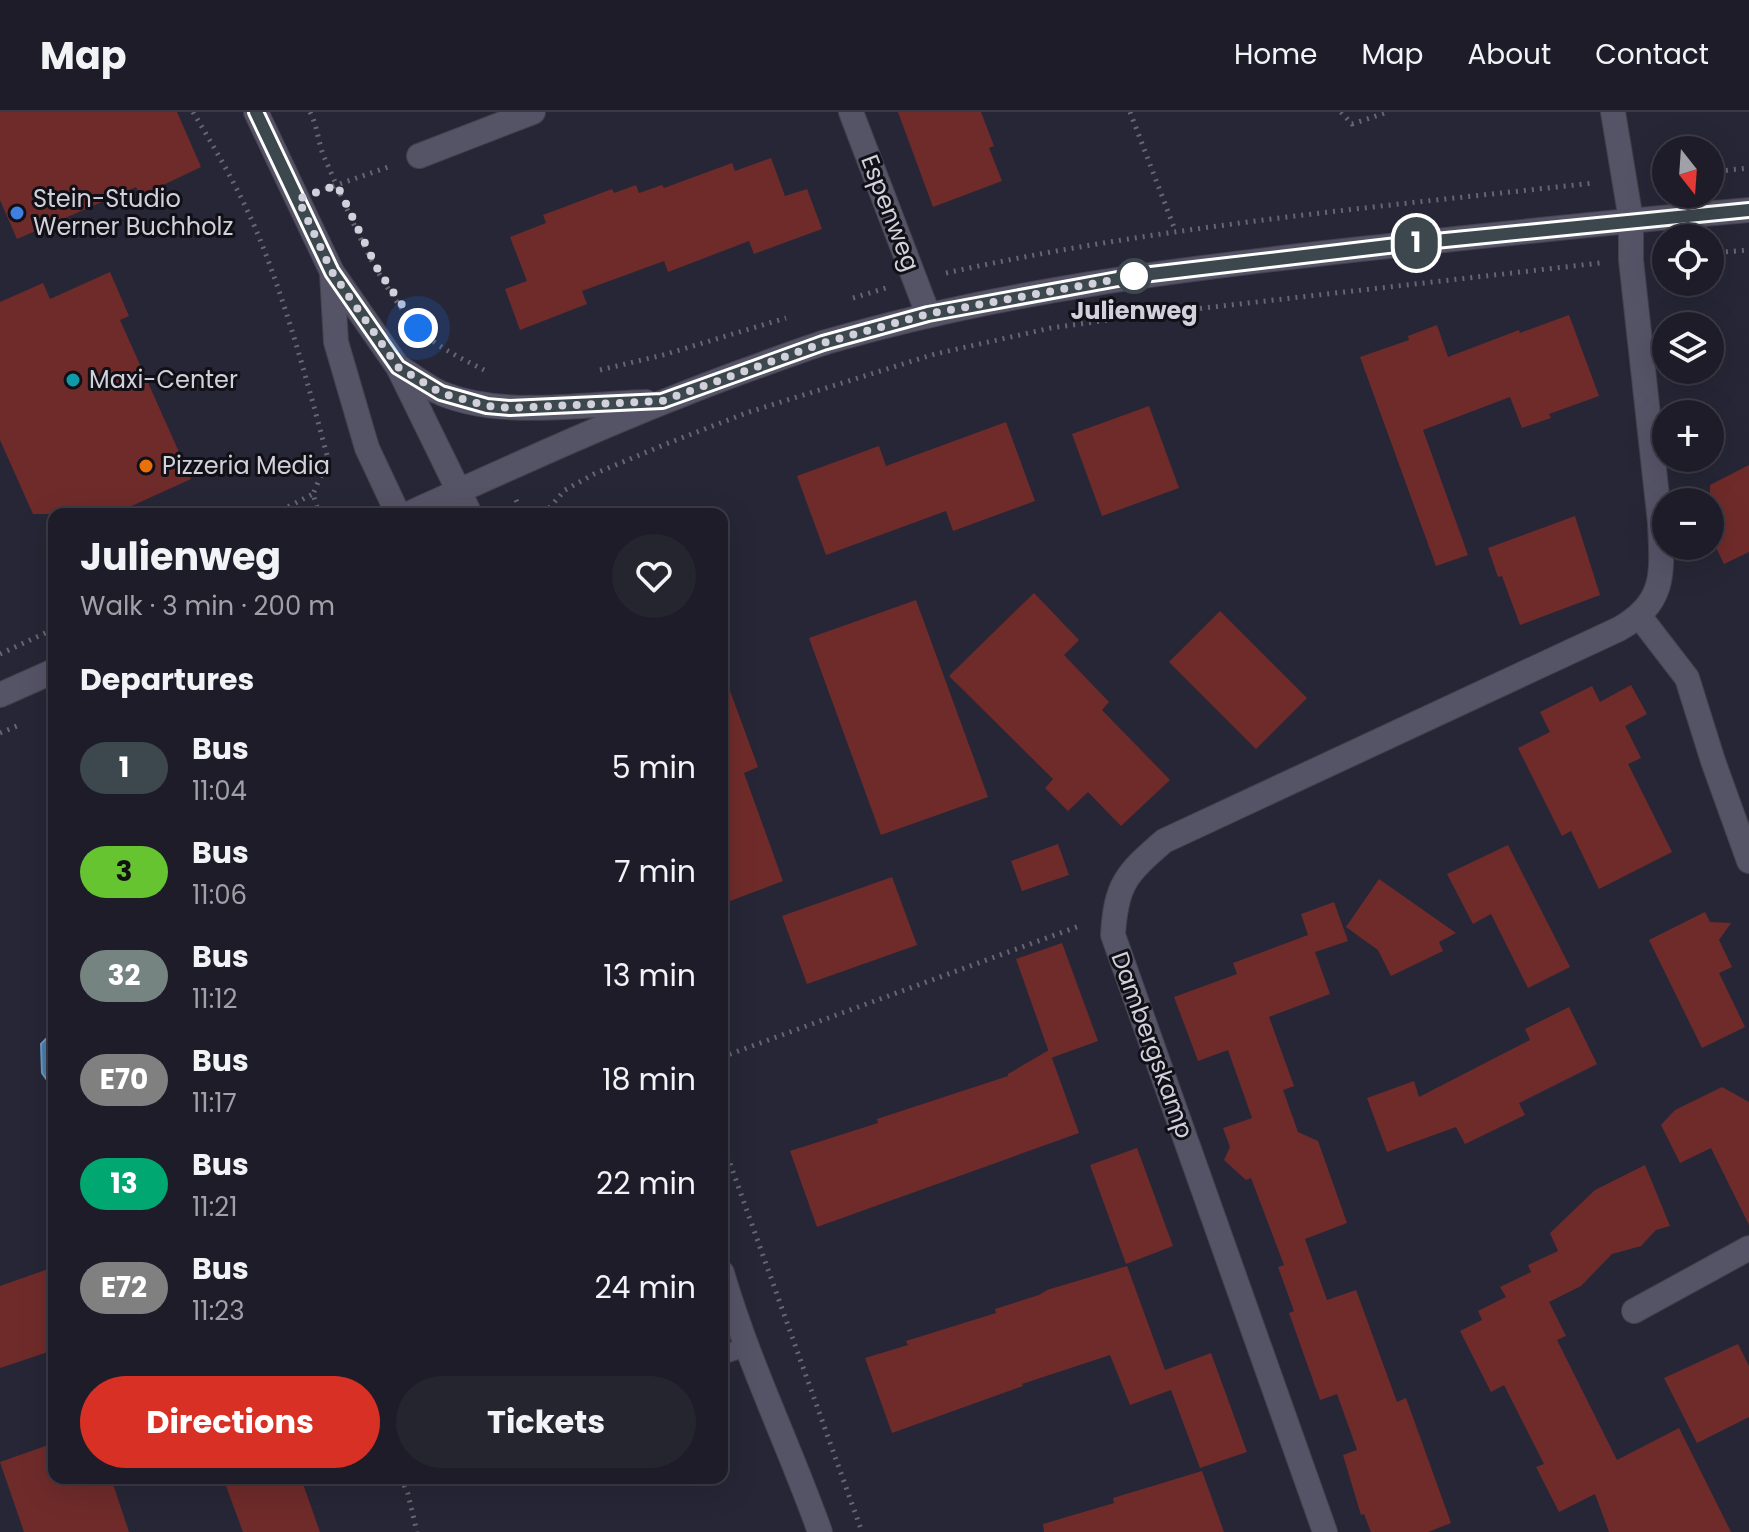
<!DOCTYPE html>
<meta charset="utf-8">
<style>
body{margin:0;font-family:Poppins,sans-serif;background:#252530;color:#f1f3f6;height:100vh;display:flex;flex-direction:column;font-size:30px;white-space:nowrap}
*{box-sizing:border-box;margin:0}
p{font-size:26px;color:#a0a1a8}
.icon{flex:none;width:44px;height:44px;fill:none;stroke:currentColor;stroke-width:2;stroke-linecap:round;stroke-linejoin:round}
.map{position:relative;flex:1;overflow:hidden}
.sheet{position:absolute;left:48px;top:396px;width:680px;height:976px;display:flex;flex-direction:column;background:#1d1c28;border-radius:16px;box-shadow:0 8px 32px #0002,0 0 0 2px #3b3a45}
.sheet>*{flex:none}
.badge{padding:0 16px;border-radius:26px;font-size:28px;line-height:52px}
.needle{width:52px;rotate:163deg}
.controls{position:absolute;left:1652px;top:24px;display:grid;gap:16px}
.controls a{display:grid;place-items:center;width:72px;height:72px;border-radius:50%;background:#1d1c28;box-shadow:0 8px 32px #0002,0 0 0 2px #3b3a45;font-size:40px}
.you{position:absolute;width:40px;height:40px;margin:-20px;border:6px solid #fff;border-radius:50%;background:#1a73e8;box-shadow:0 0 0 12px #1a73e833}
.map>.badge{position:absolute;translate:-50% -50%;box-shadow:0 0 0 4px #fff}
h2{padding:0 32px;font-size:30px;line-height:72px}
.round{display:grid;place-items:center;flex:none;width:84px;height:84px;border-radius:42px;background:#252530}
.overview{display:flex;align-items:center;justify-content:space-between;height:136px;padding:0 32px}
h1{font-size:38px;font-weight:700;line-height:60px}
.action{display:flex;gap:16px;margin-top:auto;padding:16px 32px}
.action a{flex:1;height:92px;border-radius:48px;background:#d93025;color:#fff;font-size:32px;font-weight:700;line-height:92px;text-align:center}
.action a+a{background:#252530;color:#f1f3f6}
ul{padding:0;list-style:none}
li{display:flex;align-items:center;gap:24px;height:104px;padding:0 32px}
li div{flex:1}
li b{display:block;font-size:30px}
li em{font-style:normal}
li .badge{min-width:88px;font-weight:700;text-align:center}
header{display:flex;align-items:center;gap:48px;box-sizing:border-box;height:112px;padding:0 40px;background:#1d1c28;border-bottom:2px solid #3b3a45}
header strong{font-size:38px}
nav{display:flex;gap:44px;margin-inline-start:auto;font-size:28px}
.map>svg:first-child{display:block}
.water{fill:#437dad;stroke:#6e96bb;stroke-width:2}
.building{fill:#6f2b2a}
.lines{fill:none;stroke-linecap:round;stroke-linejoin:round}
.service-casing{stroke:#43414e;stroke-width:20}
.minor-casing{stroke:#43414e;stroke-width:26}
.tertiary-casing{stroke:#43414e;stroke-width:26}
.path{stroke:#666573;stroke-width:5;stroke-dasharray:2 6;stroke-linecap:butt}
.service{stroke:#555366;stroke-width:18}
.minor{stroke:#555366;stroke-width:24}
.tertiary{stroke:#555366;stroke-width:24}
.line-casing{stroke:#fff;stroke-width:18}
.line{stroke:#3d484e;stroke-width:12}
.walk{stroke:#d1d0db;stroke-width:8;stroke-dasharray:0 14.4}
.shop-dot{fill:#3f7fe0;stroke:#111017;stroke-width:3}
.stop-dot{fill:#fff;stroke:#3d484e;stroke-width:4}
.culture-dot{fill:#0f9aa8;stroke:#111017;stroke-width:3}
.food-dot{fill:#e8710a;stroke:#111017;stroke-width:3}
.labels{text-anchor:middle;stroke-width:6;stroke-linejoin:round;paint-order:stroke}
.poi-label{font-size:24px;fill:#d1d0db;stroke:#111017;text-anchor:start}
.street-label{font-size:24px;fill:#d1d0db;stroke:#111017}
.stop-label{font-size:24px;font-weight:bold;fill:#d1d0db;stroke:#111017}
</style>
<header>
<strong>Map</strong>
<nav><a>Home</a><a>Map</a><a>About</a><a>Contact</a></nav>
</header>
<div class="map">
<svg width="1749" height="1420" viewBox="0 0 1749 1420">
<rect width="100%" height="100%" fill="#272636"/>
<polygon class="water" points="54,919 54,978 42,961 41,932"/>
<g class="building">
<polygon points="0,0 177,0 201,55 140,84 136,75 17,127 0,88"/>
<polygon points="898,0 981,0 994,34 989,36 1002,69 933,95"/>
<polygon points="771,46 785,84 807,77 822,117 754,142 749,129 668,160 664,149 582,179 587,192 520,218 505,177 527,169 510,125 546,111 543,103 612,77 614,81 636,73 639,81 662,73 664,76 732,51 735,59"/>
<polygon points="110,160 129,204 120,208 191,367 114,402 33,402 0,328 0,190 43,171 50,187"/>
<polygon points="1569,203 1599,284 1549,302 1551,306 1522,316 1510,285 1423,318 1468,443 1436,454 1360,245 1409,228 1408,224 1437,213 1448,245 1519,218 1520,221"/>
<polygon points="1149,294 1179,376 1102,404 1072,322"/>
<polygon points="1006,310 1035,389 953,419 946,399 826,443 797,364 879,334 886,354"/>
<polygon points="1749,353 1749,440 1724,452 1710,423 1710,373"/>
<polygon points="1575,404 1600,483 1520,513 1502,464 1498,465 1488,436"/>
<polygon points="1034,481 1079,528 1064,543 1109,590 1102,598 1170,668 1121,714 1088,680 1068,699 1045,676 1053,667 949,564"/>
<polygon points="916,488 988,685 881,723 809,526"/>
<polygon points="1220,499 1307,586 1256,637 1169,550"/>
<polygon points="722,568 726,568 758,655 744,661 783,769 722,792"/>
<polygon points="1631,573 1647,602 1625,614 1641,646 1628,652 1672,740 1599,777 1571,719 1562,724 1518,636 1550,620 1540,600 1592,574 1600,590"/>
<polygon points="1058,732 1069,763 1022,779 1011,749"/>
<polygon points="1508,733 1570,855 1528,876 1491,802 1473,812 1447,762"/>
<polygon points="892,765 917,833 807,872 782,804"/>
<polygon points="1379,767 1456,821 1439,830 1443,839 1391,864 1378,838 1346,815"/>
<polygon points="1334,790 1348,829 1315,840 1330,882 1269,905 1294,974 1283,978 1298,1020 1318,1029 1347,1111 1305,1127 1327,1188 1356,1178 1397,1290 1406,1286 1451,1411 1428,1420 1371,1420 1364,1402 1361,1403 1343,1343 1357,1338 1337,1282 1320,1288 1289,1201 1294,1199 1278,1155 1284,1153 1251,1066 1246,1068 1224,1048 1230,1035 1223,1016 1252,1006 1228,938 1198,949 1174,885 1237,862 1233,851 1308,823 1301,802"/>
<polygon points="1705,800 1710,810 1731,811 1719,828 1732,855 1719,861 1745,915 1702,936 1649,828"/>
<polygon points="1062,831 1098,929 1051,946 1016,847"/>
<polygon points="1569,895 1597,952 1519,991 1525,1003 1465,1032 1456,1015 1387,1040 1367,986 1414,969 1419,985 1530,928 1525,917"/>
<polygon points="1049,938 1079,1021 817,1115 790,1039 878,1011 877,1007 1008,964 1008,962"/>
<polygon points="1722,975 1749,990 1749,1113 1711,1036 1680,1051 1661,1013 1675,998"/>
<polygon points="1137,1036 1173,1134 1126,1152 1090,1053"/>
<polygon points="1645,1053 1670,1114 1656,1118 1641,1134 1612,1142 1581,1174 1549,1190 1566,1224 1557,1228 1617,1348 1679,1316 1731,1420 1609,1420 1595,1382 1559,1400 1536,1355 1544,1352 1504,1273 1491,1280 1460,1219 1482,1208 1478,1199 1506,1185 1500,1175 1531,1160 1528,1153 1558,1139 1550,1121 1595,1078"/>
<polygon points="1127,1154 1165,1258 1211,1241 1247,1340 1200,1356 1171,1278 1130,1293 1110,1243 1022,1272 1023,1274 892,1321 865,1246 908,1233 906,1229 996,1201 995,1197 1039,1183 1047,1178"/>
<polygon points="54,1155 54,1238 0,1256 0,1174"/>
<polygon points="1738,1232 1749,1254 1749,1305 1697,1331 1664,1266"/>
<polygon points="54,1331 54,1366 111,1366 129,1420 24,1420 0,1350"/>
<polygon points="1202,1359 1224,1420 1044,1420 1043,1412 1114,1391 1113,1386"/>
<polygon points="223,1366 301,1366 320,1420 243,1420"/>
</g>
<g class="lines">
<defs>
<polyline id="service" points="722,1243 746,1235"/>
<g id="minor">
<polyline points="851,0 928,202"/>
<polyline points="419,44 533,0"/>
<polyline points="1640,505 1687,566 1713,649 1749,749"/>
<polyline points="1634,1199 1749,1136"/>
<path d="M1325 1420 1113 823C1116 772 1126 762 1164 729L1619 517C1667 490 1662 460 1660 411L1631 148V108L1613 0"/>
</g>
<g id="tertiary">
<polyline points="256,0 332,160 398,255 470,402"/>
<polyline points="332,162 336,230 367,336 398,402"/>
<path d="M400 256C414 264 428 276 443 282 503 306 582 292 646 290"/>
<path d="M408 402C518 352 627 302 741 260 769 250 798 239 826 230 1001 179 1180 157 1361 137 1490 123 1619 109 1749 98"/>
<polyline points="0,583 54,559"/>
<path d="M722 1161C748 1250 789 1333 820 1420"/>
</g>
</defs>
<use href="#service" class="service-casing"/>
<use href="#minor" class="minor-casing"/>
<use href="#tertiary" class="tertiary-casing"/>
<g class="path">
<path d="M193 0C217 40 241 81 259 125 288 197 308 272 328 347L313 382 319 402"/>
<path d="M310 0C318 15 318 32 325 47 350 103 375 169 417 215 434 234 461 246 484 258"/>
<polyline points="1130,0 1175,118"/>
<polyline points="1341,0 1352,12 1388,0"/>
<polyline points="1710,60 1749,56"/>
<polyline points="325,77 391,54"/>
<polyline points="1710,141 1749,138"/>
<path d="M946 161C1159 114 1377 95 1593 71"/>
<polyline points="853,186 886,176"/>
<polyline points="600,258 663,243 786,206"/>
<polyline points="516,388 522,402"/>
<polyline points="274,402 313,382"/>
<polyline points="544,402 565,378 594,362 666,332 749,300 935,242 1051,216 1151,202 1600,151"/>
<polyline points="0,542 54,517"/>
<polyline points="0,621 17,614"/>
<polyline points="722,945 1082,813"/>
<polyline points="722,1029 862,1420"/>
<polyline points="401,1366 408,1382 417,1420"/>
</g>
<use href="#service" class="service"/>
<use href="#minor" class="minor"/>
<use href="#tertiary" class="tertiary"/>
</g>
<g class="lines">
<defs>
<polyline id="line" points="256,0 332,160 398,255 441,281 487,294 510,296 662,289 823,231 928,202 1134,164 1405,132 1749,98"/>
</defs>
<use href="#line" class="line-casing"/>
<use href="#line" class="line"/>
<polyline class="walk" points="418,216 378,158 337,73 298,87 332,160 398,255 441,281 487,294 510,296 662,289 823,231 928,202 1134,164"/>
</g>
<circle class="shop-dot" cx="17" cy="101" r="8"/>
<circle class="stop-dot" cx="1134" cy="164" r="16"/>
<circle class="culture-dot" cx="73" cy="268" r="8"/>
<circle class="food-dot" cx="146" cy="354" r="8"/>
<g class="labels">
<g class="poi-label">
<text x="33" y="95">Stein-Studio<tspan x="33" dy="28">Werner Buchholz</tspan></text>
<text x="89" y="276">Maxi-Center</text>
<text x="162" y="362">Pizzeria Media</text>
</g>
<g class="street-label">
<text transform="translate(890 101) rotate(69)" y="8">Espenweg</text>
<text transform="translate(1152 933) rotate(70)" y="8">Dambergskamp</text>
</g>
<g class="stop-label">
<text x="1134" y="207">Julienweg</text>
</g>
</g>
</svg>
<div class="controls">
<a><svg class="needle" viewBox="-14 -14 28 28"><path d="M0-13l5 13h-10z" fill="#e53935"/><path d="M0 13l5-13h-10z" fill="#a0a1a8"/></svg></a>
<a><svg class="icon" aria-label="locate" viewBox="0 0 24 24"><circle cx="12" cy="12" r="6"/><path d="M12 2v4M12 18v4M2 12h4M18 12h4"/></svg></a>
<a><svg class="icon" aria-label="layers" viewBox="0 0 24 24"><path d="M12 4l9 5-9 5-9-5zM3 14l9 5 9-5"/></svg></a>
<a>+</a>
<a>−</a>
</div>
<div class="you" style="left:418px;top:216px"></div>
<b class="badge" style="left:1416px;top:131px;background:#3d484e;color:#fff">1</b>
<section class="sheet">
<div class="overview"><div><h1>Julienweg</h1><p>Walk · 3 min · 200 m</p></div><a class="round"><svg class="icon" aria-label="heart" viewBox="0 0 24 24"><path d="M12 20l-8-8c-3-5 5-10 8-4 3-6 11-1 8 4z"/></svg></a></div>
<h2>Departures</h2>
<ul>
<li><span class="badge" style="background:#3d484e;color:#fff">1</span><div><b>Bus</b><p>11:04</p></div><em>5 min</em></li>
<li><span class="badge" style="background:#66c430;color:#111">3</span><div><b>Bus</b><p>11:06</p></div><em>7 min</em></li>
<li><span class="badge" style="background:#768481;color:#fff">32</span><div><b>Bus</b><p>11:12</p></div><em>13 min</em></li>
<li><span class="badge" style="background:#808080;color:#fff">E70</span><div><b>Bus</b><p>11:17</p></div><em>18 min</em></li>
<li><span class="badge" style="background:#00a770;color:#fff">13</span><div><b>Bus</b><p>11:21</p></div><em>22 min</em></li>
<li><span class="badge" style="background:#808080;color:#fff">E72</span><div><b>Bus</b><p>11:23</p></div><em>24 min</em></li>
</ul>
<div class="action"><a>Directions</a><a>Tickets</a></div>
</section>
</div>
